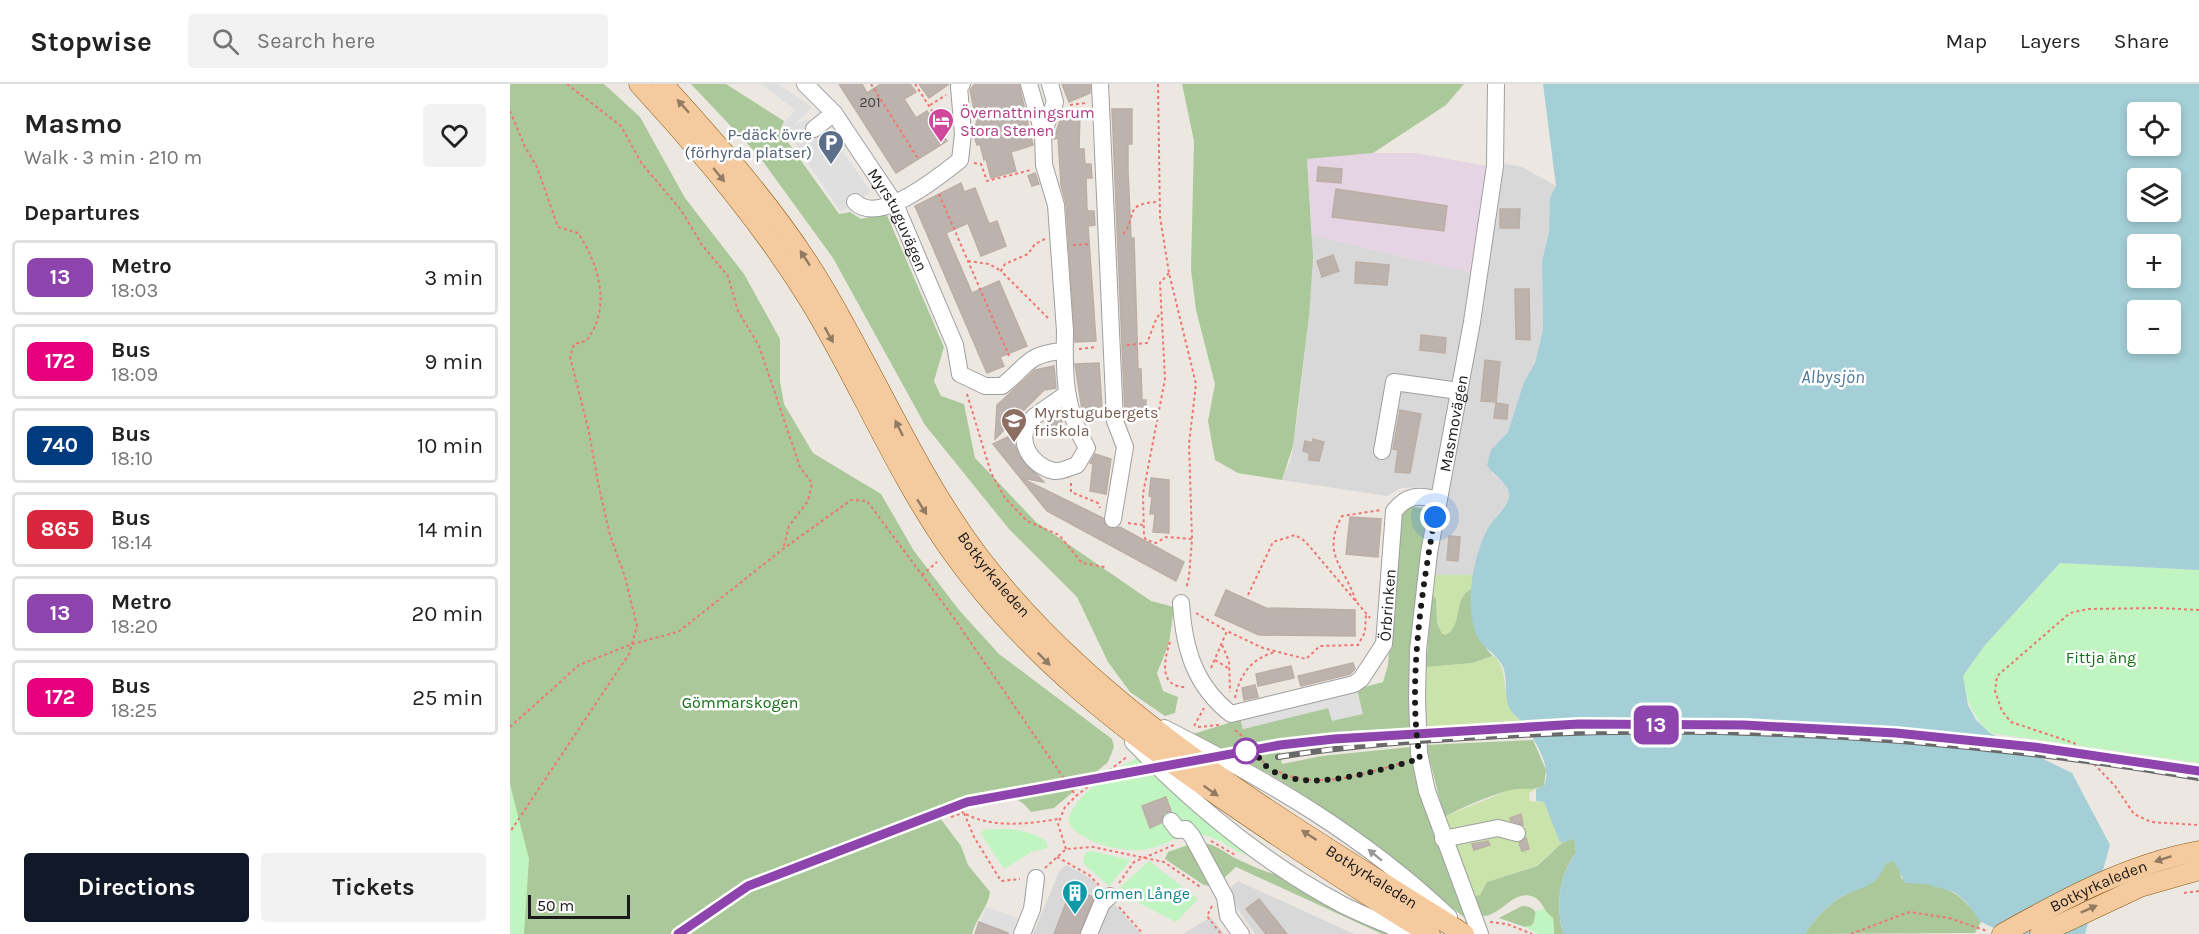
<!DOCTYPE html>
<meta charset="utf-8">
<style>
body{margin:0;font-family:Karla,sans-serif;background:#f2f2f2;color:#222;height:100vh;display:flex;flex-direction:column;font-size:22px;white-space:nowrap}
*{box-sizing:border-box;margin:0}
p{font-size:20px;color:#767676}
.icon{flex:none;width:33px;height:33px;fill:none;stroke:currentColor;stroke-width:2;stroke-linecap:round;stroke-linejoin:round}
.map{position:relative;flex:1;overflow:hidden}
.side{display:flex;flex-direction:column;background:#fff;width:510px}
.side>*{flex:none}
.badge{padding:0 12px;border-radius:9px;font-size:21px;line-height:39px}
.controls{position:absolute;left:1617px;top:18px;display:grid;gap:12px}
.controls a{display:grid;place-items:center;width:54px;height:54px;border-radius:6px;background:#fff;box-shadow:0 3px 9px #0003;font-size:30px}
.scale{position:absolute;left:18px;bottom:15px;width:102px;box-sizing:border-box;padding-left:6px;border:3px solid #1b1b1b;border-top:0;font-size:16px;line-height:21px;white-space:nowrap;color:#1b1b1b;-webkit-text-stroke:4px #fff;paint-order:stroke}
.you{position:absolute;width:30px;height:30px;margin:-15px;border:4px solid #fff;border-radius:50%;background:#1a73e8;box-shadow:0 0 0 9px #1a73e833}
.map>.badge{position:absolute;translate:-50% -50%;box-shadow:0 0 0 3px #fff}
h2{padding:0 24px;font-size:22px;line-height:54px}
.round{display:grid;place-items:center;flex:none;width:63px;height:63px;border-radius:6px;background:#f2f2f2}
.headline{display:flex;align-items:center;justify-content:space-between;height:102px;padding:0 24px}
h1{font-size:28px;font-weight:700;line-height:45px}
.action{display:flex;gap:12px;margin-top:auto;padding:12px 24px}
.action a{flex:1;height:69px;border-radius:6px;background:#111827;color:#fff;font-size:24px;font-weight:700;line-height:69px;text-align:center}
.action a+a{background:#f2f2f2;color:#222}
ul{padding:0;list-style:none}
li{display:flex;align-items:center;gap:18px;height:75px;margin:0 12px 9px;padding:0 12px;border:3px solid #e0e0e0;border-radius:6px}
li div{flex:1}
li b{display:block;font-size:22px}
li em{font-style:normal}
li .badge{min-width:66px;font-weight:700;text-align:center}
header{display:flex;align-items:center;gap:36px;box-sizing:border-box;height:84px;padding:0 30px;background:#fff;border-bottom:2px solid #e0e0e0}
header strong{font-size:28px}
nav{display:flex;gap:33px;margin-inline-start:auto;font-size:21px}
.search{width:420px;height:54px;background:#f2f2f2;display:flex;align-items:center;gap:15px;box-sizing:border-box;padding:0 21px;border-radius:6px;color:#767676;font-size:22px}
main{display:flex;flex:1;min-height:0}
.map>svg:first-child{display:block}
.residential{fill:#d9d8d8}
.industrial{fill:#e5d4e3}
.grass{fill:#cae3aa}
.forest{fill:#aac899}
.park{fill:#c0f4c1}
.parking{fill:#dfdfdf}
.water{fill:#a4cfd7;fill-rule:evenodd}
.building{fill:#bcb3ae;stroke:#bcaea5;stroke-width:1.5}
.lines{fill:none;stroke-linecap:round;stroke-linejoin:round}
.minor-casing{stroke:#9f9f9f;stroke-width:18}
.major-casing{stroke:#88560b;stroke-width:21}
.path{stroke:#ef7570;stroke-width:2;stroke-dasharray:3 3;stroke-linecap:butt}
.minor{stroke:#fff;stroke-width:16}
.major{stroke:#f4ca9e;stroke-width:20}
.rail-casing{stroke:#696969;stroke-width:6}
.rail{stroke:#fff;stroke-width:4;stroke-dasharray:11;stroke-linecap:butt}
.oneway{fill:#927b63}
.oneway2{fill:#989898}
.line-casing{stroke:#fff;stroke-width:14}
.line{stroke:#8e44ad;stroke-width:9}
.walk{stroke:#1b1b1b;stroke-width:6;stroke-dasharray:0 10.8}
.stop-dot{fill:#fff;stroke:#8e44ad;stroke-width:3}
.labels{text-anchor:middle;stroke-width:5;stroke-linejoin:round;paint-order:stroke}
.number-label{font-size:14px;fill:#434140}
.hotel-label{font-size:16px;fill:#b23c85;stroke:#fff;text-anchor:start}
.service-label{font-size:16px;fill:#4e5e75;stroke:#fff;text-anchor:end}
.street-label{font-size:16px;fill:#1b1b1b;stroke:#fff}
.education-label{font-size:16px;fill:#785e54;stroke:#fff;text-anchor:start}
.park-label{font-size:16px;fill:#136f15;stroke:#fff}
.culture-label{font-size:16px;fill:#0d838f;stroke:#fff;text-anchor:start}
.water-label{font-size:18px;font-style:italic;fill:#4d799c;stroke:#fff}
</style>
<header>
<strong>Stopwise</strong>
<div class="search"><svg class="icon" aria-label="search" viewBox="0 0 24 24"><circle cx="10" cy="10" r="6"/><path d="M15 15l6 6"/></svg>Search here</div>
<nav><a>Map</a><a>Layers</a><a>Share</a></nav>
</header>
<main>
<section class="side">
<div class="headline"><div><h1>Masmo</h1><p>Walk · 3 min · 210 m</p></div><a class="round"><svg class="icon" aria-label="heart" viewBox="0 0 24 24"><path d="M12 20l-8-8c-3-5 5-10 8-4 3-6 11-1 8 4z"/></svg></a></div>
<h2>Departures</h2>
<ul>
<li><span class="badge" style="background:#8e44ad;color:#fff">13</span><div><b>Metro</b><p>18:03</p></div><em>3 min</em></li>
<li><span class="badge" style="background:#e6007e;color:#fff">172</span><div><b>Bus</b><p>18:09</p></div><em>9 min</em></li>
<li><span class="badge" style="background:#003b80;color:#fff">740</span><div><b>Bus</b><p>18:10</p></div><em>10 min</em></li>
<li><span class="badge" style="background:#d7263d;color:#fff">865</span><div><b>Bus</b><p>18:14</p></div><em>14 min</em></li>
<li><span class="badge" style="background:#8e44ad;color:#fff">13</span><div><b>Metro</b><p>18:20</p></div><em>20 min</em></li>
<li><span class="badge" style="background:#e6007e;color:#fff">172</span><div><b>Bus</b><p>18:25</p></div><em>25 min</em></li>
</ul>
<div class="action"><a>Directions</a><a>Tickets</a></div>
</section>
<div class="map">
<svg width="1689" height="850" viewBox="0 0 1689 850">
<rect width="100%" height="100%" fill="#ece8e1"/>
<g class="residential">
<polygon points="990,79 1012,83 1046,102 1040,113 1039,148 1032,177 1033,245 1025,279 1015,298 1006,330 998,348 981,366 982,390 994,398 1000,410 998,417 977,446 964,491 923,491 936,409 912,403 891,404 877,412 772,396 781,375 788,328 799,232 802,151 962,189"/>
<polygon points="556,781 582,795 631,850 523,850 549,788"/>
<polygon points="728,797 844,850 745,850 716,808"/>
<polygon points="701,833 714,850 673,850"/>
</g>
<polygon class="industrial" points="863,69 905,69 977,82 962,189 802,151 797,75"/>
<g class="grass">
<path d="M923 491H964L962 505C943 513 953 553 932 551L927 539 926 516 922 511Z"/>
<path d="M985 572C1002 591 987 622 1012 637L914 643 916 583 962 579Z"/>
<polygon points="1019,703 1026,705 1019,709 1020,717 1034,718 1052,759 1026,782 977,798 970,811 963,813 934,733 999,706"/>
</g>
<g class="forest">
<path d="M0 0H94L130 33 175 114 234 190 270 255V297L274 320 303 369 371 410 404 467 449 526 489 570 602 655 604 663 598 678 544 724 521 728C497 698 471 713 438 719L430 734 451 762 458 781 480 808C478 824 466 834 462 850H0Z"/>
<polygon points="181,0 216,0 274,37 270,47 329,130 340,128 351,135 376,129 434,263 424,297 431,312 454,320 465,374 526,438 641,517 664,523 659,559 647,589 653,607 668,613 665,629 655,632 620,608 598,578 567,513 499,445 415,341 323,174 249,72"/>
<polygon points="672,0 954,0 936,21 863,69 797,75 803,174 799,232 783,362 772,396 728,389 705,376 698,337 705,300 686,226 681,185 684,57"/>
<path d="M902 423 912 424 917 428 909 482 900 644 841 647 768 657 772 680 812 672 901 663 910 709 956 835C896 786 835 735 768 695 740 679 711 665 683 650L722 638 723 635 730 634 733 645 818 624 847 605 873 598 878 581 889 435 895 425Z"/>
<path d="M962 505C961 528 967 557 983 572L962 579 916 583 922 511 926 515 927 539 932 550 936 551C954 541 942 513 962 505Z"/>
<path d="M1023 656 1036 686 1034 702C1023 707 1009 703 997 707 975 713 954 723 934 733L916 661Z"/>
<path d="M1064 754 1066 769C1048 792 1046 822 1053 850H1044L1043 834C1034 829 1033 817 1024 813 1004 804 991 832 973 832L963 813 970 811 977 798 1027 782 1052 759Z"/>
<path d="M692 759C707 760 714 769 727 775 742 782 760 791 777 792L884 850H872L726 783 713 795Z"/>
<polygon points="681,760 700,802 694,801 655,775 658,768"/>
<path d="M1384 777 1390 786 1391 794C1401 800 1407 798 1418 800 1443 803 1458 818 1471 838L1465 849 1295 850C1304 836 1314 825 1328 815 1347 803 1366 803 1376 779Z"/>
<path d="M1012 822C1025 822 1032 832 1021 842L1015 843 989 834Z"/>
</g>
<g class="park">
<path d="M1550 479 1689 486V679L1480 649C1460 629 1458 619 1453 592L1475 561Z"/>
<path d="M629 673 740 772C722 768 709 751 689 751 668 750 651 764 631 766 611 768 563 757 558 735 569 707 603 686 629 673Z"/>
<polygon points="0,700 19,775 14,850 0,850"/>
<path d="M473 746C497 744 516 744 536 757L538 764 523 767 494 785 471 750Z"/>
<polygon points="581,767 617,775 620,777 599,802 573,779 575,769"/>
<polygon points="639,777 688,815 666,838 606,807"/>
<polygon points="1033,825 1043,834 1044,850 1028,850 1015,843 1023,841 1026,827"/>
</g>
<g class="parking">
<polygon points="251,0 268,0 302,23 284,42 297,35 312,56 321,50 361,108 331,128 272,41 285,26"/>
<polygon points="847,605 853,630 822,637 818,624 733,645 730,634"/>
<polygon points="476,823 508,834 502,850 466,850"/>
</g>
<path class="water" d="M1033 0H1689V486L1550 479 1475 561 1453 592 1458 621 1466 636 1480 649 1562 689 1600 761 1575 850H1497L1471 838 1456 818 1444 808 1416 800 1395 799 1384 777 1376 779C1365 807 1350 801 1328 815 1314 825 1304 836 1295 850H1053C1046 821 1048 793 1066 769L1064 755 1052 759 1049 756 1034 718 1026 717V705L1034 702C1043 683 1024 655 1013 640 1009 633 1002 631 999 623 993 609 999 591 991 579 982 565 968 562 964 544 956 514 963 474 977 446 982 435 1002 420 999 409 996 396 983 392 977 381L981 366 998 348 1014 298 1025 279 1033 245 1032 177 1039 148 1040 113 1046 102ZM1628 28H1660V62H1628ZM1628 94H1660V128H1628ZM1628 160H1660V194H1628ZM1628 226H1660V260H1628Z"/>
<g class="building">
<polygon points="329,0 352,0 357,9 371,0 400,0 406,8 394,15 406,34 417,27 437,57 386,89"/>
<polygon points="409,0 439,0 419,14"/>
<polygon points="509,0 523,61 501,68 506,87 481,94 476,75 474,76 470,60 467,61 463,49 463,41 467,40 460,6 465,0"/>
<polygon points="552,0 580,0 580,9 559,18"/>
<polygon points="602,25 622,25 622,60 618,60 618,87 621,154 624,154 628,285 631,285 632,316 636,316 636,328 625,329 625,332 615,332"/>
<polygon points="552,30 570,30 569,65 574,65 575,80 581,80 582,94 576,94 577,127 584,127 585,141 578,142 586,257 565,258 556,120 551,101 548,54 544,55"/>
<polygon points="808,83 832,85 831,99 807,97"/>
<polygon points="525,89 529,100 522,102 518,92"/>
<polygon points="451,99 454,108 465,104 479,140 487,137 496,162 471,172 458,139 436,149 462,209 489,197 517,262 490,273 494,282 477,289 405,122"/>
<polygon points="826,105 937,122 934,147 822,133"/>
<polygon points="990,125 1010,125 1009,144 990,144"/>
<polygon points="823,171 829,187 812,193 807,177"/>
<polygon points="846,178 879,181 877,201 845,199"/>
<polygon points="1005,205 1019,205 1020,256 1006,255"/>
<polygon points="911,251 936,254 935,269 910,266"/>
<polygon points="975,276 990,278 986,318 971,317"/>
<polygon points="589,279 592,325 572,326 565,280"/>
<polygon points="544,282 546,304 534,306 485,355 487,321 525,286"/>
<polygon points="986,319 998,321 997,335 984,334"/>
<polygon points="890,326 911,330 900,389 885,388 888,366 883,365"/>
<polygon points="548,329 552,338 542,344 538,336"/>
<polygon points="504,350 504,359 509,372 534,398 511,394 593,434 597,443 602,445 610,443 674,478 666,497 537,427 483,360"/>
<polygon points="803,355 814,358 809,377 799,376 799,369 793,367 795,357 802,359"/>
<polygon points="585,370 601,375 596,410 580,407 583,380 580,379"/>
<polygon points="641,394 659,396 659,449 643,448 645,430 640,430 642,413 639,412"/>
<polygon points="840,433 871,435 868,473 836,470"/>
<polygon points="939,452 950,453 948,477 937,476"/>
<polygon points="716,506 756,524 845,526 845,552 749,551 705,531"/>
<polygon points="843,579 845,585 840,590 791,602 788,592"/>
<polygon points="781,582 784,594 748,602 746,590"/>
<polygon points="745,601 748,613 734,616 732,604"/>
<polygon points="656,713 661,727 654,729 651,739 640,744 632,722"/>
<polygon points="1011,730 1013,741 1001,737 1000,734"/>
<polygon points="1016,754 1019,765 1012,767 1009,759"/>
<polygon points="978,757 980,761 964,766 962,760"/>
<polygon points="561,806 584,813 569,850 544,850"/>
<polygon points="749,815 777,850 756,850 736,825"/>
<polygon points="469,838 498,849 498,850 465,850"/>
</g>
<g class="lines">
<defs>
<g id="minor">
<path id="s1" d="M295 0 324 29 385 120 445 261 450 290 475 302H492C518 282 516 270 553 267"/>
<polyline points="519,0 533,49"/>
<path d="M540 0 545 18 533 49 534 81 546 121 555 247C554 290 554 325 577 364L567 381C560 383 551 388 544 387 521 382 503 355 523 334 533 325 547 318 557 309"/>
<polyline points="590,0 605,337 615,363 603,435"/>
<polyline points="304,45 324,29"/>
<path d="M345 118C369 142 430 92 450 76L453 50 449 3 452 0"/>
<polyline points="872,367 884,298 949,307"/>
<path id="s2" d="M671 519C674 564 684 601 721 630L844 600 851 595 874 560 884 427C897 411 909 410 928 416"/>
<path d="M654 644C757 696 854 752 939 833"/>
<path d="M623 658C684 721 755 780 833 821 855 832 878 841 901 850"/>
<polyline points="661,737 668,746 676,745 682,752 715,813 718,832 731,850"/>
<polyline points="933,755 988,744 1007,749"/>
<polyline points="512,850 522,825 526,794"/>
<polyline points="579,850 592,819 600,812"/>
<path id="s3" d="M970 850 917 707 909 669 907 614 908 566 919 469 962 238 985 82 986 0"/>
</g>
<g id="major">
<path d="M129 0C192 69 252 139 301 219 350 300 386 389 441 467 517 573 610 644 716 717 783 763 851 808 920 850"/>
<path id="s4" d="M153 0C212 65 271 131 315 206 367 294 406 388 467 470 590 633 784 742 954 850"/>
<path id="s5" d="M1492 850C1554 815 1618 780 1689 767"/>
<polyline points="1530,850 1630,803 1689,786"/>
</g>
</defs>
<use href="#minor" class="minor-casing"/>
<use href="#major" class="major-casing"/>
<g class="path">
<polyline points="57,0 111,42 132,80 171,126 192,161 218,192 228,227 249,262 290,383 302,399 298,417 279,442 273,465"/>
<polyline points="361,0 409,76"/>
<polyline points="405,0 429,38 438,47"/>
<polyline points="648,0 650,133 659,189 686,300 679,360 682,455 679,493 676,505"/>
<polyline points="420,21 436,11"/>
<polyline points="560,21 575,19"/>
<path d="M0 27 15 63 27 83 48 143 68 149C89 180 102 225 76 257L64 260 60 273 79 348 88 399 100 451 115 493 127 542 119 570 0 748"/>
<polyline points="464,79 471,80 477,97 521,86"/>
<polyline points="429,110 499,272"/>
<path d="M613 150C628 133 612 119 649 118"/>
<polyline points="535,155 525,160 518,170 495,180 491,187 539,235"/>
<polyline points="563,161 581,160"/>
<polyline points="458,177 479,180 491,187"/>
<polyline points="659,189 650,199 655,295 633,410 634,452 636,456 646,459 656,453 682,455"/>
<polyline points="617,261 637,259 647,233 652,229"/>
<polyline points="569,265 587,263"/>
<polyline points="457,310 481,389 495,414 517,437 549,451 572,479 595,483"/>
<polyline points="561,399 561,408 588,419 590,424"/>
<polyline points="618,439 633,441"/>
<polyline points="412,491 427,478"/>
<polyline points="738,511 763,458 785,451 795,457 860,534"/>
<path d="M846 517C834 481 811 471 832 432L871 426"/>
<polyline points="1689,526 1648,524 1578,525 1560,529 1487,592 1485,607 1492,627 1501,638 1564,659 1605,702 1624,730 1641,738 1689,741"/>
<polyline points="686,529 717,547"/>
<path d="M660 558C654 576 648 604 677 603"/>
<polyline points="712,561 719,577 720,608"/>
<polyline points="705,576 718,584"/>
<polyline points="701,584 717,547 753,564 796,575 810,562 848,561 855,548 856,530"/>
<path d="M725 614C730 590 741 575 765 568"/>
<polyline points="684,642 694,624"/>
<polyline points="0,643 69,581 122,560 168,548 273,465 341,416 357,417 444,534 566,712"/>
<polyline points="688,643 709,641"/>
<polyline points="725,646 743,661 754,679"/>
<path d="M769 688C812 706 853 690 895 678"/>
<path d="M451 727C477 745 519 740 548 735"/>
<polyline points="454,729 464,753 491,797 510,795"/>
<polyline points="441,733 453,729"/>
<polyline points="701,757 727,772"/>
<polyline points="556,765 548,740 555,723 566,712 618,672"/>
<polyline points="547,773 579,791 589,801"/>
<polyline points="535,784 556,765 583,763 654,778 692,804"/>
<polyline points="609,799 624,778 664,761"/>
<polyline points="1674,809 1689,807"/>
<polyline points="702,822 697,832 711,850"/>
<polyline points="609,823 633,850"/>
<polyline points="980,838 997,840 1022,850"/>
<polyline points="1341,850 1399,828 1439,834 1477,847"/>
</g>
<use href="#minor" class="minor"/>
<use href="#major" class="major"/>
<defs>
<g id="rail">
<polyline points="770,661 835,654"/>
<path d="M768 673C842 661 915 656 990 652 1224 639 1458 655 1689 694"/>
</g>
</defs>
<use href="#rail" class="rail-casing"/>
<use href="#rail" class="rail"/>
</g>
<defs><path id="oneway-solid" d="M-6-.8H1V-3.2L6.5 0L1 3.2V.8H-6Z" transform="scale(1.5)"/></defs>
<g class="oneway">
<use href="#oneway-solid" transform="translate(173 22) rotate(-132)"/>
<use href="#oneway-solid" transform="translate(209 91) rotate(51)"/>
<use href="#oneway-solid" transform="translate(295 174) rotate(-123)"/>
<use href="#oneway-solid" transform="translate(319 251) rotate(61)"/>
<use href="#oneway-solid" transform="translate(389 344) rotate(-116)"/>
<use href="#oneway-solid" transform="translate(412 423) rotate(58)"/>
<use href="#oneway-solid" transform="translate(534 575) rotate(45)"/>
<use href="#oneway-solid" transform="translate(701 707) rotate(35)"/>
<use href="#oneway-solid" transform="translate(799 751) rotate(-147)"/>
<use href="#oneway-solid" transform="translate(1653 775) rotate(162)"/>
<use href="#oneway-solid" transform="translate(1579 825) rotate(-24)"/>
</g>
<use class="oneway2" href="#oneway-solid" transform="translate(865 771) rotate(-141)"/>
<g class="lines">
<defs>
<polyline id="line" points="168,850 238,802 457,718 770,661 824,655 1069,640 1234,641 1386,649 1524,663 1689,687"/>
</defs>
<use href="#line" class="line-casing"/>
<use href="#line" class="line"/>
<path class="walk" d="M736 667 742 662C745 667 748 673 752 678 786 716 870 685 910 675 897 602 912 505 925 433"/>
</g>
<defs>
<symbol id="hotel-pin" viewBox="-11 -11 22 30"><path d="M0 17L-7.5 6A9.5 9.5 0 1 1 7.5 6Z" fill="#d1479c" stroke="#fff"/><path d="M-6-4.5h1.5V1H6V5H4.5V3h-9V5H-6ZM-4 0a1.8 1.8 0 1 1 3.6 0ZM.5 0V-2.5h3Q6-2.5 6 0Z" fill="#fff"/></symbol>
<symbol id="parking-pin" viewBox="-11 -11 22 30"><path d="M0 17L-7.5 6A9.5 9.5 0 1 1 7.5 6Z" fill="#5c6f8a" stroke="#fff"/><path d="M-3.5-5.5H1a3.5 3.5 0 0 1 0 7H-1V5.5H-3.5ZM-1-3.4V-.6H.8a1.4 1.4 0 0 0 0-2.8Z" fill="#fff"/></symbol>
<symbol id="school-pin" viewBox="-11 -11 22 30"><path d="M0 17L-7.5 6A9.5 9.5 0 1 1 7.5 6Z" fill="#8d6e63" stroke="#fff"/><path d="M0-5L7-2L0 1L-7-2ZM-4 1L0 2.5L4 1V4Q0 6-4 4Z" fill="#fff"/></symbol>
<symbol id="building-pin" viewBox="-11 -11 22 30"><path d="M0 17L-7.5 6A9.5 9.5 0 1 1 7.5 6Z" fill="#0f9aa8" stroke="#fff"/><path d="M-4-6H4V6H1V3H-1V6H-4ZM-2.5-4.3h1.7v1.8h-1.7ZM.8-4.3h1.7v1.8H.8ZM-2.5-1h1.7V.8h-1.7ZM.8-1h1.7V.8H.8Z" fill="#fff"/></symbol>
</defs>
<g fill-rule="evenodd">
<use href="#hotel-pin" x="416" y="22" width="30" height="40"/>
<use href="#parking-pin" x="306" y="44" width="30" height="40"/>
<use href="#school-pin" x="489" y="322" width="30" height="40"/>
<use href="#building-pin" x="550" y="794" width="30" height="40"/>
</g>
<circle class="stop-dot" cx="736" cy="667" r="12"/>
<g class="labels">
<g class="number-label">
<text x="360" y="23">201</text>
</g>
<g class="hotel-label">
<text x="450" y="34">Övernattningsrum<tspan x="450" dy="18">Stora Stenen</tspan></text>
</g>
<g class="service-label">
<text x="302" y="56">P-däck övre<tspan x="302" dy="18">(förhyrda platser)</tspan></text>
</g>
<g class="street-label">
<text dy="6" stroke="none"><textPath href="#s1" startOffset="166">Myrstuguvägen</textPath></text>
<text dy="6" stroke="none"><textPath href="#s3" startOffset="524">Masmovägen</textPath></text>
<text dy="6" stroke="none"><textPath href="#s4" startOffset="594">Botkyrkaleden</textPath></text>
<text dy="6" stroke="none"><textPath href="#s2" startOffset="342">Örbrinken</textPath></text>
<text dy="6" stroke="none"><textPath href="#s4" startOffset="1080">Botkyrkaleden</textPath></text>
<text dy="6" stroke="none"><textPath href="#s5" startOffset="108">Botkyrkaleden</textPath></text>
</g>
<g class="education-label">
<text x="524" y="334">Myrstugubergets<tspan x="524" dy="18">friskola</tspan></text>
</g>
<g class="park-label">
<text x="1591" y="579">Fittja äng</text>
<text x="230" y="624">Gömmarskogen</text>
</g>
<g class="culture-label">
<text x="584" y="815">Ormen Långe</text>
</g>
<g class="water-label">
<text x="1323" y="299">Albysjön</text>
</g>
</g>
</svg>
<div class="controls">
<a><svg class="icon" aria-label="locate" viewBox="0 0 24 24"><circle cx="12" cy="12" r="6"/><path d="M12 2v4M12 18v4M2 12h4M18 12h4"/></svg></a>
<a><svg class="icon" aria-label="layers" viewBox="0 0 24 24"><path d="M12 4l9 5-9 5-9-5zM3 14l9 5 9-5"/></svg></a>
<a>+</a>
<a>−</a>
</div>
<div class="scale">50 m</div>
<div class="you" style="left:925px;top:433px"></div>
<b class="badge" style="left:1146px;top:641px;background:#8e44ad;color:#fff">13</b>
</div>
</main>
